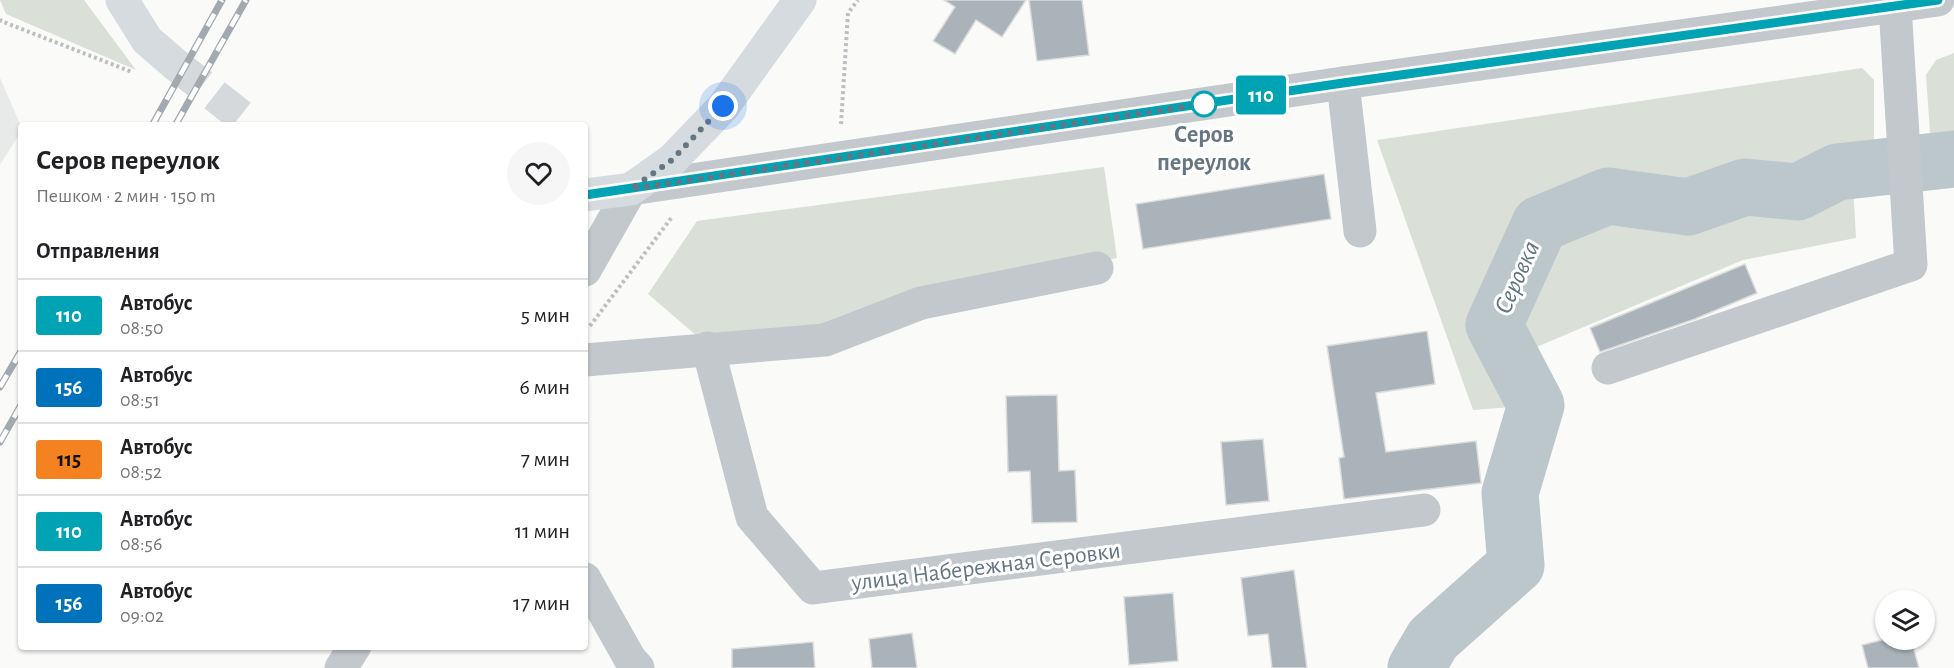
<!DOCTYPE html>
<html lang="ru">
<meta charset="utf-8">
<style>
body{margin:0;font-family:"Alegreya Sans",sans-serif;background:#f6f6f6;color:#202124;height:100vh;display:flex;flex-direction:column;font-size:22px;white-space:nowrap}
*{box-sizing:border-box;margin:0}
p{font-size:20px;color:#757577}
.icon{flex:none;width:33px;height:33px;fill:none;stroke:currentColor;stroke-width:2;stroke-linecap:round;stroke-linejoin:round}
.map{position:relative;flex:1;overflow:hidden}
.details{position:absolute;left:18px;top:122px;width:570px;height:528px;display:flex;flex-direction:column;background:#fff;border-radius:6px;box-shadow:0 2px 4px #0004}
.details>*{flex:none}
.badge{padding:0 12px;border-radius:4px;font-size:21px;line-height:39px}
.fabs{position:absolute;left:1875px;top:590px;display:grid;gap:12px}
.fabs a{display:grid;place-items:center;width:60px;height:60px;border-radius:50%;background:#fff;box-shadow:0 2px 4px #0004;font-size:30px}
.you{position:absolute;width:30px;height:30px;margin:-15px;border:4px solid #fff;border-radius:50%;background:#1a73e8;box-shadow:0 0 0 9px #1a73e833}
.map>.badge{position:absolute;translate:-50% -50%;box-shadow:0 0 0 3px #fff}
h2{padding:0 18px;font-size:22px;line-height:54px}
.round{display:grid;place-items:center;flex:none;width:63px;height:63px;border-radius:32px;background:#f6f6f6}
.summary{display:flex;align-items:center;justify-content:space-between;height:102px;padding:0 18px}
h1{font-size:28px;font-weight:600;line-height:45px}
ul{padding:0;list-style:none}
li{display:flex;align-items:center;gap:18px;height:72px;padding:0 18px;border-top:2px solid #e0e0e0}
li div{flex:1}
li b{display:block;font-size:22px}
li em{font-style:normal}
li .badge{min-width:66px;font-weight:700;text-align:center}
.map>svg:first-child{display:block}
.built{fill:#e8e9e9}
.green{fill:#dadfd7}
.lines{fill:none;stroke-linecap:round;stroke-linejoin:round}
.river{stroke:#bbc7cb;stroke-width:57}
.building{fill:#aab3b9;stroke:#dcdcda;stroke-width:1.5}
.major-tunnel{stroke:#d5d9db;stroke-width:33;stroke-dasharray:33 16;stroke-linecap:butt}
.path{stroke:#bbbfc2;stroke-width:4;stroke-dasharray:3 3;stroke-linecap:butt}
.minor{stroke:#c3c8cc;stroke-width:33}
.major{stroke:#d6dbdf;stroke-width:33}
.rail-casing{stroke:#a2aab0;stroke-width:7}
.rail{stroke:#fff;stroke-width:4.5;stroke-dasharray:14;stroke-linecap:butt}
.line-casing{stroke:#fff;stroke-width:14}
.line{stroke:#00a3b4;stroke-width:9}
.walk{stroke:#657683;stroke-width:6;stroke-dasharray:0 10.8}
.stop-dot{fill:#fff;stroke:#00a3b4;stroke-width:3}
.labels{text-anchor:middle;stroke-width:6;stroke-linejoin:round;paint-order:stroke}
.stop-label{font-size:24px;font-weight:bold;fill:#657683;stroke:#fff}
.street-label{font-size:24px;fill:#657683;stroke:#fff}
.water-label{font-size:26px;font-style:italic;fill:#60757c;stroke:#fff}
</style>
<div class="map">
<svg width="1954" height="668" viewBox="0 0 1954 668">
<rect width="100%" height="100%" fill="#fafaf8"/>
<polygon class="built" points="0,78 21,126 21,131 0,165"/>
<g class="green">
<polygon points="0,0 84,0 136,70 6,14"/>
<polygon points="1954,53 1954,148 1931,147 1926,75 1936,60"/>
<polygon points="1862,68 1874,80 1874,147 1831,152 1792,180 1743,173 1685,196 1606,185 1527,216 1477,325 1524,406 1473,410 1377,140"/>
<polygon points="1104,167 1117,258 915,295 824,332 697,336 648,294 697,221"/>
<polygon points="1853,184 1856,238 1743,260 1520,354 1508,327 1552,232 1612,209 1689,219 1750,197 1797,204"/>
</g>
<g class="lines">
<polyline class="river" points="1416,668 1433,639 1516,565 1510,493 1536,405 1494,325 1540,224 1608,196 1688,207 1745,187 1798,192 1837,172 1954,159"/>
</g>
<g class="building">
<polygon points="944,0 1026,0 1002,37 976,20 955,54 933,41 955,7"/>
<polygon points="1029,0 1082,0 1089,55 1037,61"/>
<polygon points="1324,174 1331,219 1143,249 1136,204"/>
<polygon points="1745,264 1757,293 1695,319 1600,352 1590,328"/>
<polygon points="1427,331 1435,384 1376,393 1386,452 1476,441 1481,483 1344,499 1339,458 1344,457 1327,346"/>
<polygon points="1057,395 1059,471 1075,470 1077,522 1032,523 1030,471 1008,472 1006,396"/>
<polygon points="1263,439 1269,501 1226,505 1221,442"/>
<polygon points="1294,570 1307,668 1272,668 1268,634 1248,636 1241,578"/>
<polygon points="1173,593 1178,661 1129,665 1124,597"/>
<polygon points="912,633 917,668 872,668 869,639"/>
<polygon points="1886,639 1911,639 1919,668 1868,668 1862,645"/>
<polygon points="813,642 815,668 732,668 732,649"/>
</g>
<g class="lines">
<polyline class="major-tunnel" points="176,65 251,124"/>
<g class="path">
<polyline points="0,19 1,21 132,72"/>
<polyline points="841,124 848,13 858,0"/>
<polyline points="590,326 672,217"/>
</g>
<g class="minor">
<polyline points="1343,83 1360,231"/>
<polyline points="585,270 631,189 1343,83 1938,0"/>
<polyline points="708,348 752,517 813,588 1424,510"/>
<polyline points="585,360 825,340 921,303 1097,268"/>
<polyline points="1608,368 1911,265 1895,6"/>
<polyline points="585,579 630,659 638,668"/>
<polyline points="341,668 355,646"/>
</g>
<g class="major">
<polyline points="122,0 147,40 176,65"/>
<polyline points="585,195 631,189 672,160 723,107 800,0"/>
</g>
<defs>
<g id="rail">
<polyline points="153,124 222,0"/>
<polyline points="176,124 246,0"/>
<polyline points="0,387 21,351"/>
<polyline points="0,442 21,405"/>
</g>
</defs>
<use href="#rail" class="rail-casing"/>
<use href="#rail" class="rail"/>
</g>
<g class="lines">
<defs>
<polyline id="line" points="585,195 1343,83 1938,0"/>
</defs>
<use href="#line" class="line-casing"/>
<use href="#line" class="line"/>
<polyline class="walk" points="723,106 672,160 631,189 1204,104"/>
</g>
<circle class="stop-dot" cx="1204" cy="104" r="12"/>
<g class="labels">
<g class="stop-label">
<text x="1204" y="142">Серов<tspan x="1204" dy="28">переулок</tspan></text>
</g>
<g class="street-label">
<text transform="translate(986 566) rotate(-7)" y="8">улица Набережная Серовки</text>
</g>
<g class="water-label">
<text transform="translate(1516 277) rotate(-66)" y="9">Серовка</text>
</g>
</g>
</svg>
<div class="fabs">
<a><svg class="icon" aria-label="layers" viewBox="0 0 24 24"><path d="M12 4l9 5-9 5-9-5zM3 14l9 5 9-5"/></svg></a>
</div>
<div class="you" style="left:723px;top:106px"></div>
<b class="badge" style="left:1261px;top:95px;background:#00a3b4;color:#fff">110</b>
<section class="details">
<div class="summary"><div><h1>Серов переулок</h1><p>Пешком · 2 мин · 150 m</p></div><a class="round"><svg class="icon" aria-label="heart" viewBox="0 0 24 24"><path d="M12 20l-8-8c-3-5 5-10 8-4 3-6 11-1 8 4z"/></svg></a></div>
<h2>Отправления</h2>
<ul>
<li><span class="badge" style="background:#00a3b4;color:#fff">110</span><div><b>Автобус</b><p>08:50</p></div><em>5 мин</em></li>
<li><span class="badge" style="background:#0072bc;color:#fff">156</span><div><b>Автобус</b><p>08:51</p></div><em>6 мин</em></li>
<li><span class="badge" style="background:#f58220;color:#111">115</span><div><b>Автобус</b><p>08:52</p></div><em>7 мин</em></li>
<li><span class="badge" style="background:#00a3b4;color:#fff">110</span><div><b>Автобус</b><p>08:56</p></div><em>11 мин</em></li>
<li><span class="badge" style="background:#0072bc;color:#fff">156</span><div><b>Автобус</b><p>09:02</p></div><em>17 мин</em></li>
</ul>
</section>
</div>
